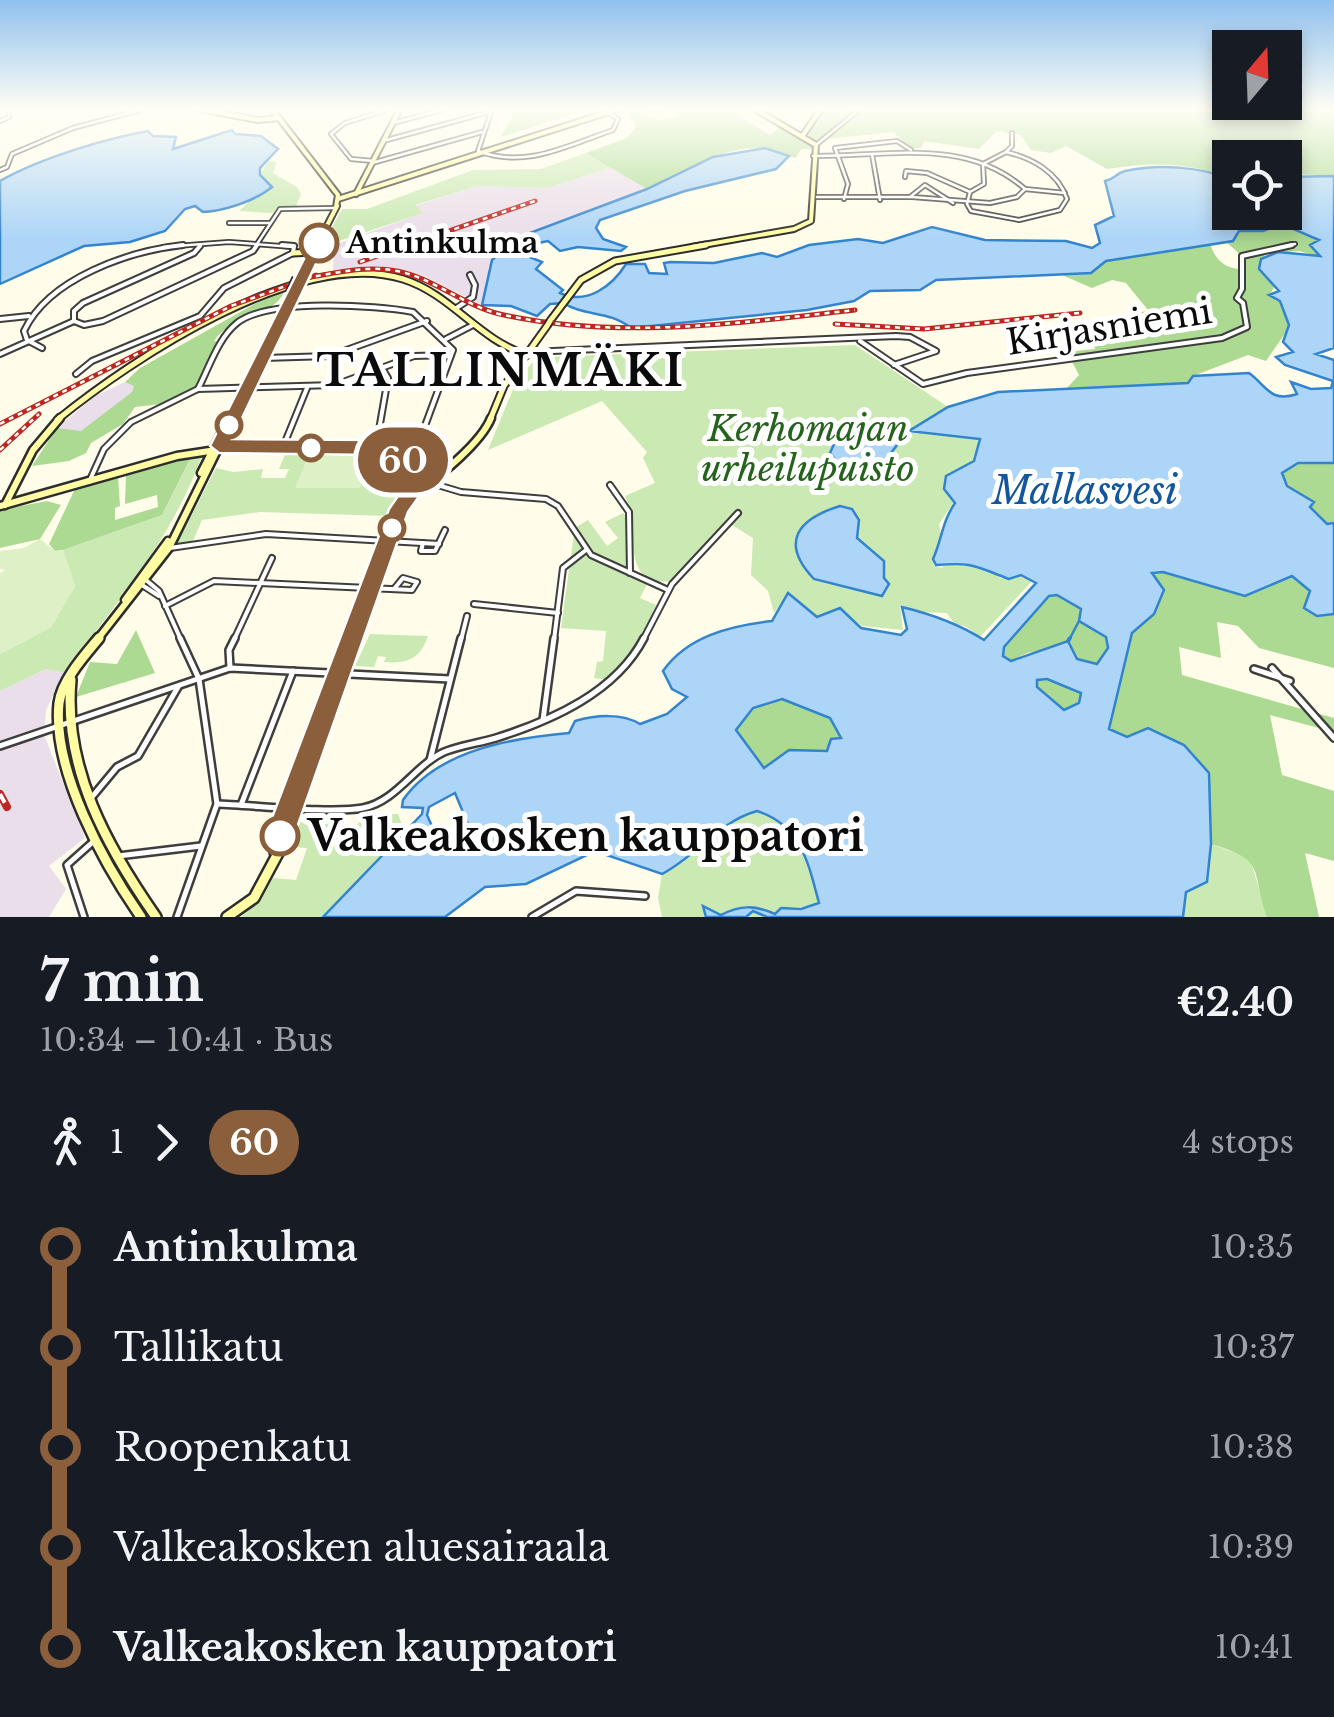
<!DOCTYPE html>
<meta charset="utf-8">
<style>
body{margin:0;font-family:"Libre Baskerville",serif;background:#20242c;color:#f1f3f6;height:100vh;display:flex;flex-direction:column;font-size:38px;white-space:nowrap}
*{box-sizing:border-box;margin:0}
p{font-size:32px;color:#9ea1a6}
.icon{flex:none;width:55px;height:55px;fill:none;stroke:currentColor;stroke-width:2;stroke-linecap:round;stroke-linejoin:round}
.map{position:relative;height:917px;overflow:hidden}
.panel{display:flex;flex-direction:column;background:#171b24;flex:1}
.panel>*{flex:none}
.badge{padding:0 20px;border-radius:32px;font-size:35px;line-height:65px}
.needle{width:65px;rotate:19deg}
.fabs{position:absolute;left:1212px;top:30px;display:grid;gap:20px}
.fabs a{display:grid;place-items:center;width:90px;height:90px;border-radius:0px;background:#171b24;box-shadow:0 5px 15px #0003;font-size:50px}
.map>.badge{position:absolute;translate:-50% -50%;box-shadow:0 0 0 5px #fff}
.legs{display:flex;align-items:center;gap:15px;height:110px;padding:0 40px;font-size:32px}
.legs p{margin-inline-start:auto}
.overview{display:flex;align-items:center;justify-content:space-between;height:170px;padding:0 40px}
h1{font-size:55px;font-weight:800;line-height:75px}
ul{padding:0 40px;list-style:none}
li{display:flex;align-items:center;gap:35px;height:100px;font-size:38px}
li i{display:grid;place-items:center;width:15px;height:100%;margin:0 12px;background:currentColor}
li i::after{content:'';width:25px;height:25px;margin:-12px;border:8px solid;border-radius:50%;background:#171b24}
li p{margin-inline-start:auto}
li:first-child i{background:linear-gradient(#0000 50%,currentColor 0)}
li:last-child i{background:linear-gradient(currentColor 50%,#0000 0)}
.map>svg:first-child{display:block}
.industrial{fill:#eadeea}
.green{fill:#cae9b3}
.forest{fill:#acda92}
.pitch{fill:#def0c5}
.water{fill:#add5f7;stroke:#3384cf;stroke-width:2.5;fill-rule:evenodd}
.lines{fill:none;stroke-linecap:round;stroke-linejoin:round}
.stream-far1{stroke:#3384cf;stroke-width:2.5}
.stream{stroke:#3384cf;stroke-width:4}
.street-far2-casing{stroke:#3e3e3e;stroke-width:6}
.street-far1-casing{stroke:#3e3e3e;stroke-width:8}
.street-casing{stroke:#3e3e3e;stroke-width:10}
.secondary-far3-casing{stroke:#2d2d2d;stroke-width:8}
.secondary-far2-casing{stroke:#2d2d2d;stroke-width:9}
.secondary-far1-casing{stroke:#2d2d2d;stroke-width:11}
.secondary-casing{stroke:#2d2d2d;stroke-width:14}
.street-far2{stroke:#fff;stroke-width:2.5}
.street-far1{stroke:#fff;stroke-width:4}
.street{stroke:#fff;stroke-width:5}
.secondary-far3{stroke:#fffca4;stroke-width:4}
.secondary-far2{stroke:#fffca4;stroke-width:5}
.secondary-far1{stroke:#fffca4;stroke-width:6}
.secondary{stroke:#fffca4;stroke-width:9}
.rail-far1-casing{stroke:#bc2721;stroke-width:5}
.rail-casing{stroke:#bc2721;stroke-width:8}
.rail-far1{stroke:#fff;stroke-width:2.5;stroke-dasharray:5;stroke-linecap:butt}
.rail{stroke:#fff;stroke-width:4;stroke-dasharray:10;stroke-linecap:butt}
.secondary-bridge-casing{stroke:#2d2d2d;stroke-width:9;stroke-linecap:butt}
.secondary-bridge{stroke:#fffca4;stroke-width:5}
.line-1{fill:#8b5e3c;stroke:#fff;stroke-width:2.5}
.stop-1-dot{fill:#fff;stroke:#8b5e3c;stroke-width:5}
.labels{text-anchor:middle;stroke-width:10;stroke-linejoin:round;paint-order:stroke}
.far-stop-label{font-size:30px;font-weight:bold;fill:#0b0b0b;stroke:#fff;text-anchor:start}
.street-label{font-size:35px;fill:#0b0b0b;stroke:#fff}
.park-label{font-size:35px;font-style:italic;fill:#24631b;stroke:#fff}
.water-label{font-size:38px;font-style:italic;fill:#13569e;stroke:#fff}
.near-stop-label{font-size:42px;font-weight:bold;fill:#0b0b0b;stroke:#fff;text-anchor:start}
.district-label{font-size:45px;font-weight:bold;letter-spacing:2.5px;fill:#0b0b0b;stroke:#fff}
</style>
<div class="map">
<svg width="1334" height="917" viewBox="0 0 1334 917">
<rect width="100%" height="100%" fill="#fffce9"/>
<g class="industrial">
<polygon points="612,167 647,189 520,237 498,252 488,268 491,277 482,305 424,276 396,268 333,270 334,245 422,213 414,206 478,186 548,188"/>
<polygon points="125,382 135,386 132,392 94,424 81,432 57,428 95,396"/>
<polygon points="46,669 64,673 46,710 44,735 85,838 49,866 66,889 49,917 0,917 0,691"/>
</g>
<g class="green">
<polygon points="586,153 612,167 548,188 478,186 415,205 423,213 321,247 342,209 367,209 473,170 541,169"/>
<polygon points="268,161 277,162 273,173 297,187 301,194 296,206 278,207 272,213 239,211 270,183 260,175"/>
<path d="M855 345 948 407 911 430 980 438 974 461 944 489 953 503 939 524 942 539 933 565 941 568 951 561 992 570 1000 578 1021 576 1032 581 980 637 965 626 955 625 947 613 915 612 900 604 903 630 862 626 840 609 817 617 788 594 774 613 768 591 751 575 753 538 727 522 670 581C620 590 639 523 625 496L655 483 643 458 647 452 602 401 488 450 516 382 532 363 545 357Z"/>
<path d="M286 452C326 452 375 443 407 470L391 516 260 512 202 520 192 543 175 547 216 468 233 472 263 469 261 478H285L289 469H279Z"/>
<path d="M202 456C170 541 120 599 64 673L46 669 0 691V654L51 627 75 586 63 550 162 515 191 457Z"/>
<polygon points="623,513 627,517 626,574 647,584 640,598 656,605 642,639 609,680 594,678 597,662 603,661 606,631 561,628 574,534 571,530 588,520 607,546 618,538 605,522"/>
<path d="M370 634 428 636C420 659 408 664 384 662L386 657 378 656 374 667 355 666Z"/>
<path d="M757 811C802 826 803 859 818 898L816 906 781 908 775 917H662L658 898 662 874C698 855 718 822 757 811Z"/>
<polygon points="366,814 398,814 404,830 323,917 241,917 260,901 273,878 296,880 307,848 292,847 300,822 356,826"/>
<polygon points="1211,844 1250,858 1267,917 1183,917 1185,891 1207,882"/>
</g>
<g class="forest">
<polygon points="516,109 590,109 501,137"/>
<path d="M625 109 658 120 677 118 680 112 727 109 770 135 780 127 815 149H801L796 158C784 155 770 149 759 148 719 147 683 173 647 189L586 153 627 138 636 126Z"/>
<path d="M825 109H1334V176L1293 174 1292 179 1286 178 1285 158H1230V180C1194 161 1149 162 1107 169L1066 146 1051 153 1031 150 1021 135 997 131 979 149 924 141 921 148H911L893 132 825 139 820 144 806 136Z"/>
<path d="M1282 224 1320 241V257L1299 251 1265 254 1260 269 1275 285 1270 295 1280 301 1290 326 1266 361 1248 355 1193 376 1188 383 1066 389 1079 375 1067 352 1095 349 1094 343 1121 339 1127 332 1121 319 1148 310 1126 283 1112 280 1092 288 1062 275 1091 273 1106 261 1210 243C1214 258 1224 268 1239 269L1242 256 1225 241 1233 240 1239 231H1263Z"/>
<path d="M284 292C274 317 230 315 214 341L222 342 196 388 161 404 135 407 123 424 91 443 86 453 69 461 32 466 57 428 81 431 132 392 134 386 125 382 140 368 262 300Z"/>
<polygon points="191,457 162,515 63,550 55,551 49,544 75,489 118,477 120,506 115,508 115,520 158,507 157,495 125,504 126,474"/>
<polygon points="1325,461 1334,463 1334,523 1327,524 1310,507 1313,502 1287,486 1282,473 1298,463"/>
<polygon points="47,501 61,505 40,539 0,548 0,510"/>
<path d="M1163 572 1245 596 1292 576 1310 591 1304 609 1318 616 1334 614V668L1259 648 1238 626 1217 622 1221 658 1179 647 1182 675 1334 718V732L1270 715 1282 775 1334 791V861L1305 853 1319 917H1267C1250 869 1268 861 1211 844L1209 773 1109 730 1133 632 1154 614 1151 574Z"/>
<polygon points="1057,595 1082,609 1080,621 1106,637 1108,648 1097,664 1077,659 1061,647 1027,653 1011,661 1003,656 1004,647 1049,596"/>
<polygon points="136,630 155,673 76,697 90,662 117,664"/>
<polygon points="1037,679 1063,683 1081,693 1079,703 1064,710 1037,687"/>
<polygon points="782,699 830,718 842,739 828,751 789,750 764,768 736,731 753,708"/>
</g>
<g class="pitch">
<polygon points="308,456 371,456 360,488 295,488"/>
<polygon points="40,539 55,551 63,550 75,586 51,627 0,654 0,573 6,570 0,569 0,551 24,548"/>
</g>
<g class="water">
<path d="M232 130 235 134 261 136 278 149 260 168V175L272 187C255 201 224 211 203 212L195 206 185 209 165 231 130 242 84 246 0 284V181C42 157 109 138 148 131L153 136 176 137 173 149Z"/>
<path d="M765 148 789 156 776 169 685 191 600 220 596 228 603 239 626 247 621 251 578 247 560 251 548 241 538 243 527 256 542 262 536 269 563 290 560 293C587 306 613 285 626 264H645L649 273 667 274 664 263 670 262 714 263 762 253 777 257 809 245 858 239 883 243 932 227 985 240 1066 241 1092 248 1100 243 1095 225 1114 216 1105 181C1116 179 1114 174 1125 171 1157 164 1202 166 1230 180V212H1285V177L1334 176V348L1316 354 1334 360V463H1298L1282 473 1287 486 1314 502 1310 507 1327 524 1334 523V614L1317 616 1304 608 1310 591 1292 576 1245 596 1163 572 1152 573 1164 590 1154 614 1132 633 1109 729 1127 737 1148 728 1184 745 1209 773 1211 844 1207 882 1186 892 1183 917H767L753 911 746 917H706L703 906 721 915C740 905 755 905 775 914L781 908 801 909 819 903C808 862 801 825 757 811 718 822 698 855 662 874L595 851 526 884 485 887 445 917H323L422 814 423 808 402 807 403 800C438 750 512 738 569 733L575 721C596 715 622 713 640 724L667 714 687 697 672 689 663 671C687 637 728 626 772 621L788 593 817 617 840 608 861 628 901 635 907 629 902 607C931 614 959 624 984 640L1036 583 1021 575 1009 579C974 566 975 562 936 565L933 559C942 539 942 522 955 503L944 489 946 476 974 461 980 439 909 431 948 407 998 392 1188 383 1193 376 1249 373C1267 386 1270 403 1297 394L1291 382 1311 389 1331 388 1333 381 1285 365 1276 357 1293 352 1283 342 1289 325 1280 301 1269 295 1279 291 1259 269 1261 259 1278 252 1320 256 1310 245 1319 240 1282 224 1263 231H1239L1233 241 1106 261 1091 273 936 280 920 290 870 291 854 301 807 310 631 328C608 310 586 317 563 303L550 304 537 316 511 306 482 305 492 260 519 237 647 189 713 157ZM1057 595 1081 609 1079 621 1106 637 1108 648 1097 664 1077 659 1068 641 1011 661 1003 656 1004 647 1049 596ZM1047 679 1081 693 1079 703 1064 710 1037 687V680ZM782 699 830 718 841 738 831 739 827 751 789 750 764 768 736 730 753 708ZM455 793 470 829 453 831V840L440 844 427 815 429 807Z"/>
<polygon points="904,436 891,453 890,468 866,477 848,476 830,453 834,444"/>
<path d="M840 506 852 509 859 520 857 538 884 561V578L889 584 882 596 814 579C779 542 798 519 840 506Z"/>
</g>
<g class="lines">
<polyline class="stream-far1" points="1069,640 1079,621"/>
<polyline class="stream" points="1068,641 1070,638"/>
<defs>
<g id="street-far2">
<path d="M492 109 478 151C526 169 566 146 613 130L618 119 603 109"/>
<polyline points="652,109 660,109"/>
<polyline points="0,121 9,117 9,109"/>
<polyline points="393,123 445,109"/>
<polyline points="383,141 489,112"/>
<polyline points="816,145 860,109"/>
<polyline points="1006,152 1012,146 1012,133"/>
<path d="M1006 152C1032 158 1058 172 1067 199L1060 210 1019 220 971 211 967 204 970 192 984 184 983 164Z"/>
<polyline points="872,154 880,200"/>
<path d="M813 156C887 157 965 136 1025 189L1017 197 990 203 912 197H817"/>
<polyline points="373,161 351,159 331,134 345,123 390,109"/>
<polyline points="372,163 482,132"/>
<polyline points="0,170 7,167 12,154 73,128 144,109"/>
<polyline points="905,177 906,171 927,173 970,192"/>
<polyline points="1025,189 1065,193"/>
<polyline points="910,197 925,185 953,203"/>
<polyline points="844,199 848,184 835,148 897,141 911,150"/>
<polyline points="229,223 270,223"/>
<polyline points="163,247 229,242 294,247"/>
<polyline points="255,247 280,209 335,208"/>
<polyline points="1281,247 1295,244"/>
</g>
<g id="street-far1">
<polyline points="200,246 194,253 83,303 74,311 74,321 84,325 103,321 253,251 257,245"/>
<polyline points="455,309 473,297 475,285 470,275"/>
<polyline points="0,319 29,316"/>
<polyline points="446,339 473,325"/>
<polyline points="860,341 923,384 967,373 1222,338 1247,327 1243,303 1237,298 1242,289 1242,256 1292,245"/>
<path d="M42 348 27 340 24 331C49 278 129 251 183 245"/>
<polyline points="530,352 896,336 910,337 936,351 894,365"/>
<polyline points="0,354 74,321"/>
<polyline points="263,358 330,356 427,321"/>
<polyline points="76,374 92,361 200,316 224,288 293,253 294,246 282,245"/>
<path d="M198 389C209 368 218 338 237 323 269 298 375 305 413 312L453 350 419 442 401 458"/>
<polyline points="283,447 307,388"/>
<polyline points="376,447 388,378 382,368"/>
<polyline points="217,450 376,447 427,470"/>
<polyline points="89,482 104,449 131,422 198,389 335,385 414,356 451,355"/>
<polyline points="431,483 461,492 546,499 558,506 591,555 668,590"/>
<polyline points="610,485 629,512 630,573"/>
<polyline points="423,543 421,551 435,551 445,530"/>
<polyline points="170,548 266,534 439,544"/>
<polyline points="146,580 159,591 181,640"/>
<polyline points="142,585 159,596"/>
<polyline points="474,604 558,613"/>
<polyline points="165,606 214,581 412,590 417,582 403,578 394,589"/>
<polyline points="234,640 272,558"/>
<polyline points="461,640 467,616"/>
<polyline points="554,640 563,568 586,550"/>
<polyline points="643,640 672,584 738,513"/>
</g>
<g id="street">
<polyline points="230,668 229,650 235,638"/>
<polyline points="1272,668 1334,738"/>
<polyline points="1254,669 1290,681"/>
<polyline points="543,720 554,638"/>
<polyline points="0,746 230,668 450,679"/>
<polyline points="430,760 461,638"/>
<polyline points="92,797 117,767 138,756 178,687"/>
<path d="M217 804C253 805 332 814 363 808 397 801 415 765 444 752 461 745 480 743 496 738 553 720 616 692 644 638"/>
<polyline points="241,805 293,671"/>
<polyline points="118,856 201,846"/>
<polyline points="84,917 67,865 95,840"/>
<polyline points="177,917 217,804 199,679 180,638"/>
<polyline points="532,917 576,891 645,896"/>
</g>
<g id="secondary-far3">
<polyline points="200,109 258,120 279,118"/>
<polyline points="272,109 338,195 336,207"/>
<polyline points="803,135 821,109"/>
<polyline points="356,194 400,109"/>
<polyline points="338,199 618,109"/>
<polyline points="316,247 337,206"/>
<polyline points="692,247 794,229 811,221 816,145 755,109"/>
</g>
<g id="secondary-far2">
<polyline points="293,253 313,252"/>
<polyline points="302,276 318,245"/>
<polyline points="550,321 581,280 615,261 706,245"/>
<path d="M57 420C133 358 301 247 403 279 451 294 479 340 527 355"/>
<polyline points="232,420 295,291"/>
<polyline points="490,420 504,386 547,326"/>
</g>
<g id="secondary-far1">
<polyline points="201,473 229,418"/>
<path d="M415 490C438 480 482 441 491 418"/>
<polyline points="5,505 33,450 60,418"/>
<polyline points="0,506 177,456 216,450"/>
<polyline points="125,600 168,541"/>
<polyline points="97,640 169,548 233,418"/>
<polyline points="351,640 399,509 421,474 445,466"/>
</g>
<g id="secondary">
<path d="M99 638C85 655 62 680 59 703 52 770 104 864 141 917"/>
<path d="M71 680C63 768 107 847 156 917"/>
<polyline points="334,688 352,638"/>
<polyline points="275,852 302,780"/>
<polyline points="227,917 254,898 284,842 348,654"/>
</g>
</defs>
<use href="#street-far2" class="street-far2-casing"/>
<use href="#street-far1" class="street-far1-casing"/>
<use href="#street" class="street-casing"/>
<use href="#secondary-far3" class="secondary-far3-casing"/>
<use href="#secondary-far2" class="secondary-far2-casing"/>
<use href="#secondary-far1" class="secondary-far1-casing"/>
<use href="#secondary" class="secondary-casing"/>
<use href="#street-far2" class="street-far2"/>
<use href="#street-far1" class="street-far1"/>
<use href="#street" class="street"/>
<use href="#secondary-far3" class="secondary-far3"/>
<use href="#secondary-far2" class="secondary-far2"/>
<use href="#secondary-far1" class="secondary-far1"/>
<use href="#secondary" class="secondary"/>
<defs>
<g id="rail-far1">
<polyline points="360,262 535,201"/>
<path d="M306 278C336 273 367 265 397 271 434 278 467 308 504 315 622 340 737 323 855 310"/>
<polyline points="835,324 924,329 1080,313"/>
<polyline points="0,424 231,306 316,275"/>
<polyline points="0,450 39,414"/>
</g>
<polyline id="rail" points="0,794 7,807"/>
</defs>
<use href="#rail-far1" class="rail-far1-casing"/>
<use href="#rail" class="rail-casing"/>
<use href="#rail-far1" class="rail-far1"/>
<use href="#rail" class="rail"/>
<defs>
<g id="secondary-bridge">
<polyline points="295,291 302,276"/>
<polyline points="289,293 296,278"/>
<polyline points="547,326 550,321"/>
</g>
</defs>
<use href="#secondary-bridge" class="secondary-bridge-casing"/>
<use href="#secondary-bridge" class="secondary-bridge"/>
</g>
<linearGradient id="sky" x2="0" y2="1"><stop stop-color="#90c1ee"/><stop offset="0.46" stop-color="#fffef5"/><stop offset="1" stop-color="#fffef5" stop-opacity="0"/></linearGradient>
<rect width="1334" height="238" fill="url(#sky)"/>
<polygon class="line-1" points="319,238 326,243 232,439 376,440 422,462 430,481 408,512 294,836 289,846 280,850 270,846 265,836 389,509 409,480 407,472 373,455 219,453 210,446 312,243"/>
<g class="stop-1-dot">
<circle cx="319" cy="243" r="18"/>
<circle cx="229" cy="425" r="12"/>
<circle cx="311" cy="448" r="12"/>
<circle cx="392" cy="528" r="12"/>
<circle cx="280" cy="836" r="18"/>
</g>
<g class="labels">
<g class="far-stop-label">
<text x="346" y="253">Antinkulma</text>
</g>
<g class="street-label">
<text transform="translate(1109 327) rotate(-9)" y="12">Kirjasniemi</text>
</g>
<g class="park-label">
<text x="808" y="441">Kerhomajan<tspan x="808" dy="40">urheilupuisto</tspan></text>
</g>
<g class="water-label">
<text x="1085" y="504">Mallasvesi</text>
</g>
<g class="near-stop-label">
<text x="308" y="851">Valkeakosken kauppatori</text>
</g>
<g class="district-label">
<text x="501" y="386">TALLINMÄKI</text>
</g>
</g>
</svg>
<div class="fabs">
<a><svg class="needle" viewBox="-14 -14 28 28"><path d="M0-13l5 13h-10z" fill="#e53935"/><path d="M0 13l5-13h-10z" fill="#9ea1a6"/></svg></a>
<a><svg class="icon" aria-label="locate" viewBox="0 0 24 24"><circle cx="12" cy="12" r="6"/><path d="M12 2v4M12 18v4M2 12h4M18 12h4"/></svg></a>
</div>
<b class="badge" style="left:403px;top:460px;background:#8b5e3c;color:#fff">60</b>
</div>
<section class="panel">
<div class="overview"><div><h1>7 min</h1><p>10:34 – 10:41 · Bus</p></div><b>€2.40</b></div>
<div class="legs"><svg class="icon" aria-label="walk" viewBox="0 0 24 24"><circle cx="13" cy="4" r="2"/><path d="M13 8l-2 6 4 7M11 14l-3 7M7 12l3-4h3l4 4"/></svg>1<svg class="icon" aria-label="forward" viewBox="0 0 24 24"><path d="M9 5l7 7-7 7"/></svg><b class="badge" style="background:#8b5e3c;color:#fff">60</b><p>4 stops</p></div>
<ul>
<li><i style="color:#8b5e3c"></i><b>Antinkulma</b><p>10:35</p></li>
<li><i style="color:#8b5e3c"></i><span>Tallikatu</span><p>10:37</p></li>
<li><i style="color:#8b5e3c"></i><span>Roopenkatu</span><p>10:38</p></li>
<li><i style="color:#8b5e3c"></i><span>Valkeakosken aluesairaala</span><p>10:39</p></li>
<li><i style="color:#8b5e3c"></i><b>Valkeakosken kauppatori</b><p>10:41</p></li>
</ul>
</section>
